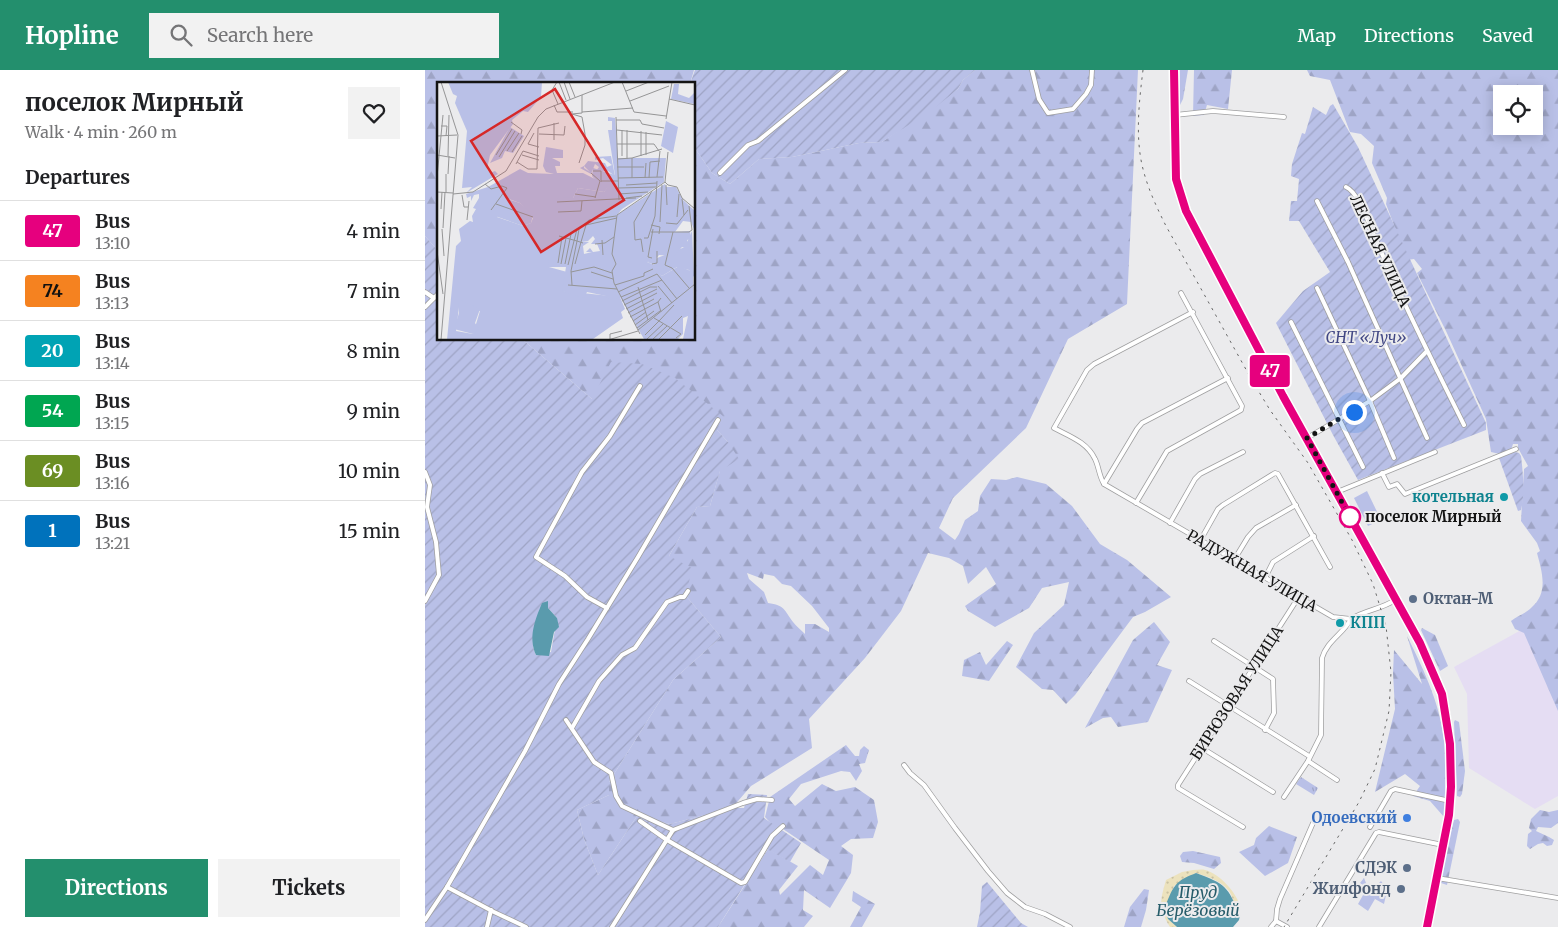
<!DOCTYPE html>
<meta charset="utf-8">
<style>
body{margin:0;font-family:Merriweather,serif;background:#f2f2f2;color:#202124;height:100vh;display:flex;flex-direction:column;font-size:19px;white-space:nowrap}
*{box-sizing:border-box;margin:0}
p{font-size:16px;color:#757577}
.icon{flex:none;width:28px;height:28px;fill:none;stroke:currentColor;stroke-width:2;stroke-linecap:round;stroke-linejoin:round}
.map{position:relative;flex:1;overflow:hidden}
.panel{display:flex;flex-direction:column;background:#fff;width:425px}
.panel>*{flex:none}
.badge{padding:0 10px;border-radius:4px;font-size:18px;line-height:32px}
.fabs{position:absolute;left:1068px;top:15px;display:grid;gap:10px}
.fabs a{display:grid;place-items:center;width:50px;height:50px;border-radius:0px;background:#fff;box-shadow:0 2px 12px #0003;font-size:25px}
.you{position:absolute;width:25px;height:25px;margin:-12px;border:4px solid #fff;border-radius:50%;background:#1a73e8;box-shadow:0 0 0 8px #1a73e833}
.map>.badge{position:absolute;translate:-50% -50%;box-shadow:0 0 0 2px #fff}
h2{padding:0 25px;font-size:19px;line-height:45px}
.round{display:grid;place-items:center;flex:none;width:52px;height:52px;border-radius:0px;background:#f2f2f2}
.head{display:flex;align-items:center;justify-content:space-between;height:85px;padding:0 25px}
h1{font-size:24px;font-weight:700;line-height:38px}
.cta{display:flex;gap:10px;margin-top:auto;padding:10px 25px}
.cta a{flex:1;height:58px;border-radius:0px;background:#238f6d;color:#fff;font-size:20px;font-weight:700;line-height:58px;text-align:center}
.cta a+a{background:#f2f2f2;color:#202124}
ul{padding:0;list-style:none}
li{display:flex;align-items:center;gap:15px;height:60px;padding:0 25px;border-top:1px solid #e0e0e0}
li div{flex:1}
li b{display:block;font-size:19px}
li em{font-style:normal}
li .badge{min-width:55px;font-weight:700;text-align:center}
header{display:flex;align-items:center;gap:30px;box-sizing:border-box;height:70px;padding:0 25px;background:#238f6d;color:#fff}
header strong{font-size:24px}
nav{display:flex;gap:28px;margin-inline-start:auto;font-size:18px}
.search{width:350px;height:45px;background:#f2f2f2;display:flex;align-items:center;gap:12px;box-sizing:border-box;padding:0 18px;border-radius:0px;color:#757577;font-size:19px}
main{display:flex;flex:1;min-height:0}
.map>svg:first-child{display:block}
.medical{fill:#e5ddf3}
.grass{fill:#b9c0e7}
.forest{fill:url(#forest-firs);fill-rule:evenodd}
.sand{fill:url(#sand-dots)}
.park{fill:url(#park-tufts)}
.garden{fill:url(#garden-furrows);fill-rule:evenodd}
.water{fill:#5a9bad}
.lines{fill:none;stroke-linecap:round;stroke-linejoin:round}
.street-casing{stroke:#9f9fa0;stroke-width:5.5}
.secondary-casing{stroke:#9f9fa0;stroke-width:8}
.street{stroke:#fff;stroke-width:4}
.secondary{stroke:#cfe5fa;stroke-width:5.5}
.rail{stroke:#686868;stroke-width:1;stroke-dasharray:2.5 5;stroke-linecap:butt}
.line-casing{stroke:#fff;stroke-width:11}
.line{stroke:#e6007e;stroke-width:8}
.walk{stroke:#141414;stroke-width:5;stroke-dasharray:0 9}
.culture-dot{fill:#0f9aa8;stroke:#ebebed;stroke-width:2}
.stop-dot{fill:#fff;stroke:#e6007e;stroke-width:2.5}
.service-dot{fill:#5c6f8a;stroke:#ebebed;stroke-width:2}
.shop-dot{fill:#3f7fe0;stroke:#ebebed;stroke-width:2}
.labels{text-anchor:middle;stroke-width:4;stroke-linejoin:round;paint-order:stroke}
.street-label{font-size:15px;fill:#141414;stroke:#ebebed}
.park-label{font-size:15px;font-style:italic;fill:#414784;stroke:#ebebed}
.culture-label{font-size:15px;font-weight:bold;fill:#0d838f;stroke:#ebebed;text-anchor:end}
.stop-label{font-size:15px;font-weight:bold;fill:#141414;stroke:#ebebed;text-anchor:start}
.service-label{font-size:15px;font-weight:bold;fill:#4e5e75;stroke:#ebebed;text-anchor:end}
.shop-label{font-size:15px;font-weight:bold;fill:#366cbe;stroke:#ebebed;text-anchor:end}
.water-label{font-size:16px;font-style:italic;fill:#265c6a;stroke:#ebebed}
.inset-road{fill:none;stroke:#959596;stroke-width:1}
.view{fill:#d62828;fill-opacity:0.15;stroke:#d62828;stroke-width:2.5}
.inset-edge{fill:none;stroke:#141414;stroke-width:2.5}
</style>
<header>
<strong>Hopline</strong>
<div class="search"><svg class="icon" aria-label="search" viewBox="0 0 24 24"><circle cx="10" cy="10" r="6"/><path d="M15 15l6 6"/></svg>Search here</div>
<nav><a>Map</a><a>Directions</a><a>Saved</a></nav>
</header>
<main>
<section class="panel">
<div class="head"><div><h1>поселок Мирный</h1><p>Walk · 4 min · 260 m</p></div><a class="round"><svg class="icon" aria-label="heart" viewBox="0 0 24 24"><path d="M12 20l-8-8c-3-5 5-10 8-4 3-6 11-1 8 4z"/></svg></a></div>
<h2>Departures</h2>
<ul>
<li><span class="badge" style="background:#e6007e;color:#fff">47</span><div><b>Bus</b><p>13:10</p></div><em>4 min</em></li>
<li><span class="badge" style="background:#f58220;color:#111">74</span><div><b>Bus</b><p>13:13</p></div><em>7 min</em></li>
<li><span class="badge" style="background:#00a3b4;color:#fff">20</span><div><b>Bus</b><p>13:14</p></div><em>8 min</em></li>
<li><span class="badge" style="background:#00a651;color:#fff">54</span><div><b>Bus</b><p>13:15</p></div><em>9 min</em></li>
<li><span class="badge" style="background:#6b8e23;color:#fff">69</span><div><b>Bus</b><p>13:16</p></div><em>10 min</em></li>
<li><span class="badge" style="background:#0072bc;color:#fff">1</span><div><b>Bus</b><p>13:21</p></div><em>15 min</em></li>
</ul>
<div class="cta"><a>Directions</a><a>Tickets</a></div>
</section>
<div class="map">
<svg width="1133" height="857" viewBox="0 0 1133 857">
<defs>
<pattern id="forest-firs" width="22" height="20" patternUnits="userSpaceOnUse" patternTransform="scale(1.25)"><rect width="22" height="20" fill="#b9c0e7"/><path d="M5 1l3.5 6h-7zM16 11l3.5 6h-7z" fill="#9ea4c5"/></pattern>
<pattern id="sand-dots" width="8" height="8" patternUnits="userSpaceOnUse" patternTransform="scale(1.25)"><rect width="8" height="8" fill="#ece2bd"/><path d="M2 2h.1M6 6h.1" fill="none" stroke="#cac1a2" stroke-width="1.8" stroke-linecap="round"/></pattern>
<pattern id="park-tufts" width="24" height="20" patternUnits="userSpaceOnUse" patternTransform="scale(1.25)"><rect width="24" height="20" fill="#b9c0e7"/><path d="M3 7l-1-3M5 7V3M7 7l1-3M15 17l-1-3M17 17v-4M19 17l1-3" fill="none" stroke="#9ea4c5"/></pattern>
<pattern id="garden-furrows" width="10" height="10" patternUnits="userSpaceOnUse" patternTransform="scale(1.25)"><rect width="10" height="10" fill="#b9c0e7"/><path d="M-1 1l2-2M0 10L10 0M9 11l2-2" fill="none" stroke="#9ea4c5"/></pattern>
</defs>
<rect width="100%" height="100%" fill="#ebebed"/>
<polygon class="medical" points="1098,559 1133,634 1133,726 1110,739 1044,698 1042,624 1029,597"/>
<g class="grass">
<polygon points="942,421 956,450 943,456 929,428"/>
<polygon points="942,818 948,822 950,829 943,841 933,834"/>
</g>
<g class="forest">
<polygon points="0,0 269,0 265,14 14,14 14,182 0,166"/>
<path d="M550 0H713L702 234 643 269 601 358 528 428 514 458 530 470 534 464 540 450 553 441 555 426 566 409 581 410 592 407 621 414 647 436 675 474 702 490 746 527 720 542 708 547 650 625 641 634 628 620 617 619 591 597 609 563 639 535 644 512 617 518 604 538 570 557 543 541 540 536 571 514 561 497 543 514 538 496 524 488 503 483 476 541 440 588 384 649 387 678 326 716 307 738 245 754 212 746 173 805 159 769 152 740 184 725V712L248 610 296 567 261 526 244 486 272 437 285 436 303 372 292 360 167 329 97 269H269V77L287 103 305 114 334 89 367 87 434 73 457 72 533 19 538 10ZM322 503 338 509 339 504 349 506 357 514 366 516 387 536 404 558V562L390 554H380V564C376 560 371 556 368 552 359 540 360 535 343 533L339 522 324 509Z"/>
<polygon points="755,0 763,0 758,29 755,35"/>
<polygon points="769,0 807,0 803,39 782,35 779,45 768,46"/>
<path d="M882 0H1133V641L1099 563 1090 559 1086 551C1092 546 1100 544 1106 538 1124 523 1117 502 1112 483L1115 481 1112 473 1096 451 1099 399 1103 396 1093 378V374H1088L1086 380 1075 384 1066 382 1061 349 1021 261 992 203 997 199 989 189 982 190 961 134 962 128 947 93 949 76 936 64 925 62 905 10 885 6ZM1076 24H1109V56H1076Z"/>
<polygon points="729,552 745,572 732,595 747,600 723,652 693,657 686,647 678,648 660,658 708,570"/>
<polygon points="997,558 1010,565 1023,596 1015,601 996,560"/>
<path d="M982 566C1000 602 1018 640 1020 681 1021 703 1020 725 1019 747L1005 731 988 726 995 716 980 704 950 722 970 639 968 603 969 580 997 614Z"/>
<polygon points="582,571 588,575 564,611 537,606 539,590 555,582 561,595"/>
<polygon points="1030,650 1034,652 1040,701 1037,724 1035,727 1032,726 1029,652"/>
<polygon points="421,675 430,686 434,686 435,680 439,676 444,680 440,693 434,694 437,701 431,711 425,702 416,701 376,714 364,729 370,736 397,714 411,721 430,717 449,730 453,752 448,768 426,769 416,776 428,785 426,803 405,838 379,820 378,840 388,846 379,857 293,857 343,779 373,796 354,820 355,825 385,795 398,805 404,790 358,759 352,760 340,747 345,727"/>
<polygon points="1115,740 1124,742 1133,740 1133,753 1126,758 1113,757 1111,761 1124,767 1129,770 1127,775 1122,776 1118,773 1113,774 1105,779 1102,776 1103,764 1107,761 1104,758 1106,749"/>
<polygon points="1033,749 1035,752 1022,815 1013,812 1029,750"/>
<polygon points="844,756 872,767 863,793 840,806 814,782 829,775 831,768"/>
<polygon points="768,781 795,787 796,793 789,799 769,793 757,792 755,786 758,782"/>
<polygon points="719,819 724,820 721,840 716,857 699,857 705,837"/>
<polygon points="428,821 450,834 437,857 425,857 436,837 427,831"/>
</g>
<path class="sand" d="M768 800C772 800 777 799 780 800 794 803 813 824 815 837L812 839C809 834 807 825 804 821 795 810 783 807 771 803L749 816 745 829 739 838 743 849 752 857H745C733 837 735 831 741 810L757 802Z"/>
<g class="park">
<polygon points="876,707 893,718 889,725 871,714"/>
<polygon points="939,808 941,813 950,817 956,811 959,815 963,816 959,834 950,829 945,820 935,813"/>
</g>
<g class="garden">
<polygon points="270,0 550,0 538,10 533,19 507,40 457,72 434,73 367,87 334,89 305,114 287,103 269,77 269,14 265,14"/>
<polygon points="908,34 933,77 1061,353 1061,360 933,410 908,365 851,253 878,221 905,202 874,151 864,151 866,131 872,131 874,109 866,106 867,94 877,63 880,64 888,37 901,45 905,36"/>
<path d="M0 166 14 182V269H97L167 329 186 292 217 294 250 308 298 346 292 360 303 372 314 389 295 401 285 436 272 437 244 486 267 498 261 526 296 567 248 610 184 712V725L152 740 159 769 173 805 212 746 245 754 307 738H319L323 724 342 725 339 748 376 773 365 792 342 779 293 857H0ZM123 538 132 548 126 582 111 585C102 566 114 555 123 538Z"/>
<path d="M1090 382 1094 383 1096 386C1098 402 1100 425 1096 440L1093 441 1074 388Z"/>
<polygon points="562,812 596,853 603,857 552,857 555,842 557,816"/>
</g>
<g class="water">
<path d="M123 531V538L132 548 134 557 129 562 124 586 111 585C103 567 110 550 117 533Z"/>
<path d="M771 803C801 814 802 816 815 845L814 850 808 857H752L743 849 739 838C743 831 745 822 750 816 755 809 764 806 771 803Z"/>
</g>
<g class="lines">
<defs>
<g id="street">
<polyline points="607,0 614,29 623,43 648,39 661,24 666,15 667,0"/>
<polyline points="750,45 788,41 859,47"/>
<polyline points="295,103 323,75 333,71 420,0"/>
<path d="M921 117C933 122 943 152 949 165 976 230 1008 292 1039 355"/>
<polyline points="892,131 923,192 1002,368"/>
<polyline points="892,218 945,331 969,388"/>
<polyline points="0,222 9,228"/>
<polyline points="0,237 14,223"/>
<path d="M768 242 669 294 662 300 629 358C644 366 662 372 670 389 674 397 674 406 679 414L908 547 926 549C918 564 902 571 897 588L896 665 883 691 859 727"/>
<polyline points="866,252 938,397"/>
<polyline points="882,368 945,331 976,308 1002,281"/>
<polyline points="0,402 5,415 2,437 11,472 14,505 0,531"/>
<polyline points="957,403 964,417 972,414 980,424 1091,379"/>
<polyline points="679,414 712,359 717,353 803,308"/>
<polyline points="912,422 1010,382"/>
<polyline points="711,433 742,381 816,340 817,336 756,223"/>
<polyline points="745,453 770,409 775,404 818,382"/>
<polyline points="775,471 793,439 798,435 850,403 853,404 905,497"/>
<polyline points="809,490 823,467 831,458 871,435"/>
<polyline points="840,508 848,492 889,466"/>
<polyline points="182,538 162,527 140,506 111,487 157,402 185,366 215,316"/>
<path d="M926 549C940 540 957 539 970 530"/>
<polyline points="789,571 848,609 849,643 840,660"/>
<polyline points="764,611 884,686"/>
<polyline points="141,650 169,692 186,703 191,726 197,736 248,760 318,733 332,729 347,730"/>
<polyline points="147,658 174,611 197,585 210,578 242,532 255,527 259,527 263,521"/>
<polyline points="777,678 848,722"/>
<polyline points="883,691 912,710"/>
<polyline points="479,695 485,703 499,715 530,758 563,801 582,823 600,837 620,844 645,857"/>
<polyline points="215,751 242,770 316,813 320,812 347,766 358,756"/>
<polyline points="818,757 753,718 753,715 873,528"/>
<polyline points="945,757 966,721 970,719 1025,731"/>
<polyline points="1012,808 1133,828"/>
<polyline points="22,817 69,842 101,857"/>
<polyline points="0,850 22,817 100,681 134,614 163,569 213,487 293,350"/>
<polyline points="851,851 852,839 855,829 888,753"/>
<polyline points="62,857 66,840"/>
<polyline points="187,857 248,760"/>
<polyline points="846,857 851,851 862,857"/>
<polyline points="894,857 951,763 954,762 1018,775"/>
</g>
<path id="secondary" d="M749 0 751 109 761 141C782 184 805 225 827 267 865 337 903 407 941 478 972 534 1014 590 1023 655 1033 723 1015 790 1002 857"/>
</defs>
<use href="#street" class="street-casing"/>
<use href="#secondary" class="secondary-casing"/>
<use href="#street" class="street"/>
<use href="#secondary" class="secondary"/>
<path class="rail" d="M718 0C714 32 710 68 718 99 723 119 732 138 741 156L828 312 845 340 883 393 927 470 948 514 961 556 966 602 964 641 950 699 934 732 859 857"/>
</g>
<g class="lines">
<defs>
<polyline id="line" points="749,0 751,109 761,141 858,326 995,573 1017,624 1025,674 1026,717 1024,745 1002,857"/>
</defs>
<use href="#line" class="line-casing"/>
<use href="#line" class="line"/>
<polyline class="walk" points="925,447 882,368 914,349 929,342"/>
</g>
<g class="culture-dot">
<circle cx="1079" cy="427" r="5"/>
<circle cx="915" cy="553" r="5"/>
</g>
<circle class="stop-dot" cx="925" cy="447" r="10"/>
<g class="service-dot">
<circle cx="988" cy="529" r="5"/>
<circle cx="982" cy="798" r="5"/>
<circle cx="976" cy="819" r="5"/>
</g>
<circle class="shop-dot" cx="982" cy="748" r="5"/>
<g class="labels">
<g class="street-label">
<text transform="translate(955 181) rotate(65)" y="5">ЛЕСНАЯ УЛИЦА</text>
<text transform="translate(827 501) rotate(30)" y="5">РАДУЖНАЯ УЛИЦА</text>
<text transform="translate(812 623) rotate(-57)" y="5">БИРЮЗОВАЯ УЛИЦА</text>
</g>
<g class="park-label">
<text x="941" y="273">СНТ «Луч»</text>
</g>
<g class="culture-label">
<text x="1069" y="432">котельная</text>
<text x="925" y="558" text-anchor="start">КПП</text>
</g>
<g class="stop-label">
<text x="940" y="452">поселок Мирный</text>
</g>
<g class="service-label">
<text x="998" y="534" text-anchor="start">Октан-М</text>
<text x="972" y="803">СДЭК</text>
<text x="966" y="824">Жилфонд</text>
</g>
<g class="shop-label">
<text x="972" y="753">Одоевский</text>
</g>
<g class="water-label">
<text x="773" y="828">Пруд<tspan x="773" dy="18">Берёзовый</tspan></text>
</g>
</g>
<g transform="translate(12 12)">
<rect width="258" height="258" fill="#ebebed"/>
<path d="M237 2H242L241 12 252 16 257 11V22L234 17Z" fill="#b9c0e7"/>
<path d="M105 0 104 15 91 30 86 29 75 38 76 42 53 73 50 87 53 91 58 89 61 92 29 111 35 105 25 106 30 49 18 21 20 14 16 12 11 0ZM229 39 241 45 236 71 224 64ZM109 65 126 68V76H115L123 80V84H118L120 91H146L172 104 167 110 141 106 136 116H123L126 133 123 150 112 185 130 190 126 209 183 215 188 227 184 230 186 236 156 257 10 258 19 164 24 159 22 147 33 139 36 140 35 134 39 127 36 126 42 116V112L37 113 34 119V114L30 116 29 112 51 105 83 87 91 91 117 92 109 90 106 84ZM72 117 83 121 96 136 94 141 86 144 60 135ZM22 225 43 229 36 252 19 249ZM174 74 178 94 171 89H159L162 85 158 82 154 92 143 86 147 84V86L153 90 147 84 151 79 168 81 170 85 175 83 166 76 158 78V75ZM255 149 257 195 252 188 240 185 225 194 221 190 226 186 210 180 248 165Z" fill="#b9c0e7" fill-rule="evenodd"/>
<path d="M171 35 178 36 181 76H229L227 100 185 127 180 133 228 102 229 105H239L246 118 257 128V147L254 140 246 139 238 150 253 149 254 157 250 158 254 168 245 165 237 174 222 173 217 179 210 180 217 183 220 177 228 179V186L222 190 225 194 242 184 256 190 257 257H246L251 234 246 236V252L241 257H207L183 215 172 218 169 214 150 210 147 216 125 209 129 185H112L111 169 118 165 125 134 119 131V120L122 115 136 116 141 106 167 110 171 104H164L155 94 156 86 178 93 171 48H175V39H171ZM156 154 158 157 154 162H160L163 169 156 170 153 166 149 170H155L147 172 146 164 152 160 144 159H151ZM73 45 87 54 76 71 68 69 65 76 53 81ZM64 115 83 121 96 133 94 141 86 144 58 134V123ZM21 217 43 227 38 241 42 247 36 252 17 247 22 231Z" fill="#b9c0e7" fill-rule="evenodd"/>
<path class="inset-road" d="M4 0 21 53 4 258M120 0 115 8 121 22M122 0 129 18M127 0 133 17M132 0 138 15M185 0 197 30 229 34M189 9 212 0M232 17 258 23M193 19 232 4M117 23 120 30H136M145 30 196 26M179 35 182 118M229 37 235 0M179 38H203L205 42 227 46M74 40 85 48 84 52M4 44H10L9 54M180 48 225 53M204 49V74M209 50V73M97 51 91 62 102 65M102 52 127 53 128 44M0 54 20 53M117 58V41M180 62H217L222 69M70 69 82 51M75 70 85 54M0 73 18 76M59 73 75 47M85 73 102 78M11 74 12 33M185 74V48M62 75 78 49M195 76V96M181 77 195 76 225 67M190 77V48M80 80 91 87H100L101 46 122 41M142 81 148 63V52L145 35 135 32 145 31V13M79 82 86 69 102 74M180 85H207M156 89H164V100M154 91 163 99 158 116M11 92 12 74M0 95 6 33M220 95 223 69M181 96 226 95M208 96 209 81M212 96 213 80 223 79M164 99H181M228 100 231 103 240 105 245 116 258 127M48 102 54 107 65 104 70 106 54 128M189 103 220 101M229 103 230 123M181 106 219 105M0 110 16 111M9 110V92M16 112 36 110 69 89 101 35 109 27 178 0M138 112 159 115M182 112 211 110M25 113 27 125H31M189 116 205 114M245 117 247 133M120 120 199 116M59 122 96 135M4 127 5 110M121 130 144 129 145 119M240 135 242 112M30 138 32 119M223 140 225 103M229 141 240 142 251 128M214 143 223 145 222 152M6 146 8 110M5 147 7 174M214 150H252L255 148 252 124M236 150 228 183 235 186 252 206M122 154 140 159 142 147 152 138 179 134M207 156H211L218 134 220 99M165 158 166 173M144 160 149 143 180 136M158 162 168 161 177 155M0 169 6 212M206 170 204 157 198 158 197 140 215 109M215 176 211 175 216 147M121 181 125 155M124 182 129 156M128 182 134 152M138 182 144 160M215 182 220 181V169M131 183 140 147M134 190 157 185 175 191M154 190 176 197M131 203 180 207M135 203 134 189 140 159 146 161M178 203 207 194V191L216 187M221 204 235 221M201 205 211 238M181 210 220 192 240 217M184 215 225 198M224 216 221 220 224 230M185 219 213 205H220M187 223 220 207M189 227 220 211M191 231 217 217M193 235 221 220M217 236 244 252 239 256M196 239 209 230M222 239 237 223M198 243 217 229M200 246 223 229M201 248 258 202M203 252 177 201 175 189 179 182 175 172 180 133 228 100 231 70M208 253 222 239M173 257V252L185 249M210 257 226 242M171 258 201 249M215 258 230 244M221 258 245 234"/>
<path class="view" d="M118 7 187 118 104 170 34 59Z"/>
<rect width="258" height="258" class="inset-edge"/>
</g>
</svg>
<div class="fabs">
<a><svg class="icon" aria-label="locate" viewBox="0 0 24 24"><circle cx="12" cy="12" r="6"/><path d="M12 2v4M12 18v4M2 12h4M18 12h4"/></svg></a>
</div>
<div class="you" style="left:929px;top:342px"></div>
<b class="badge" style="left:845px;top:301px;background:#e6007e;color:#fff">47</b>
</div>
</main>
